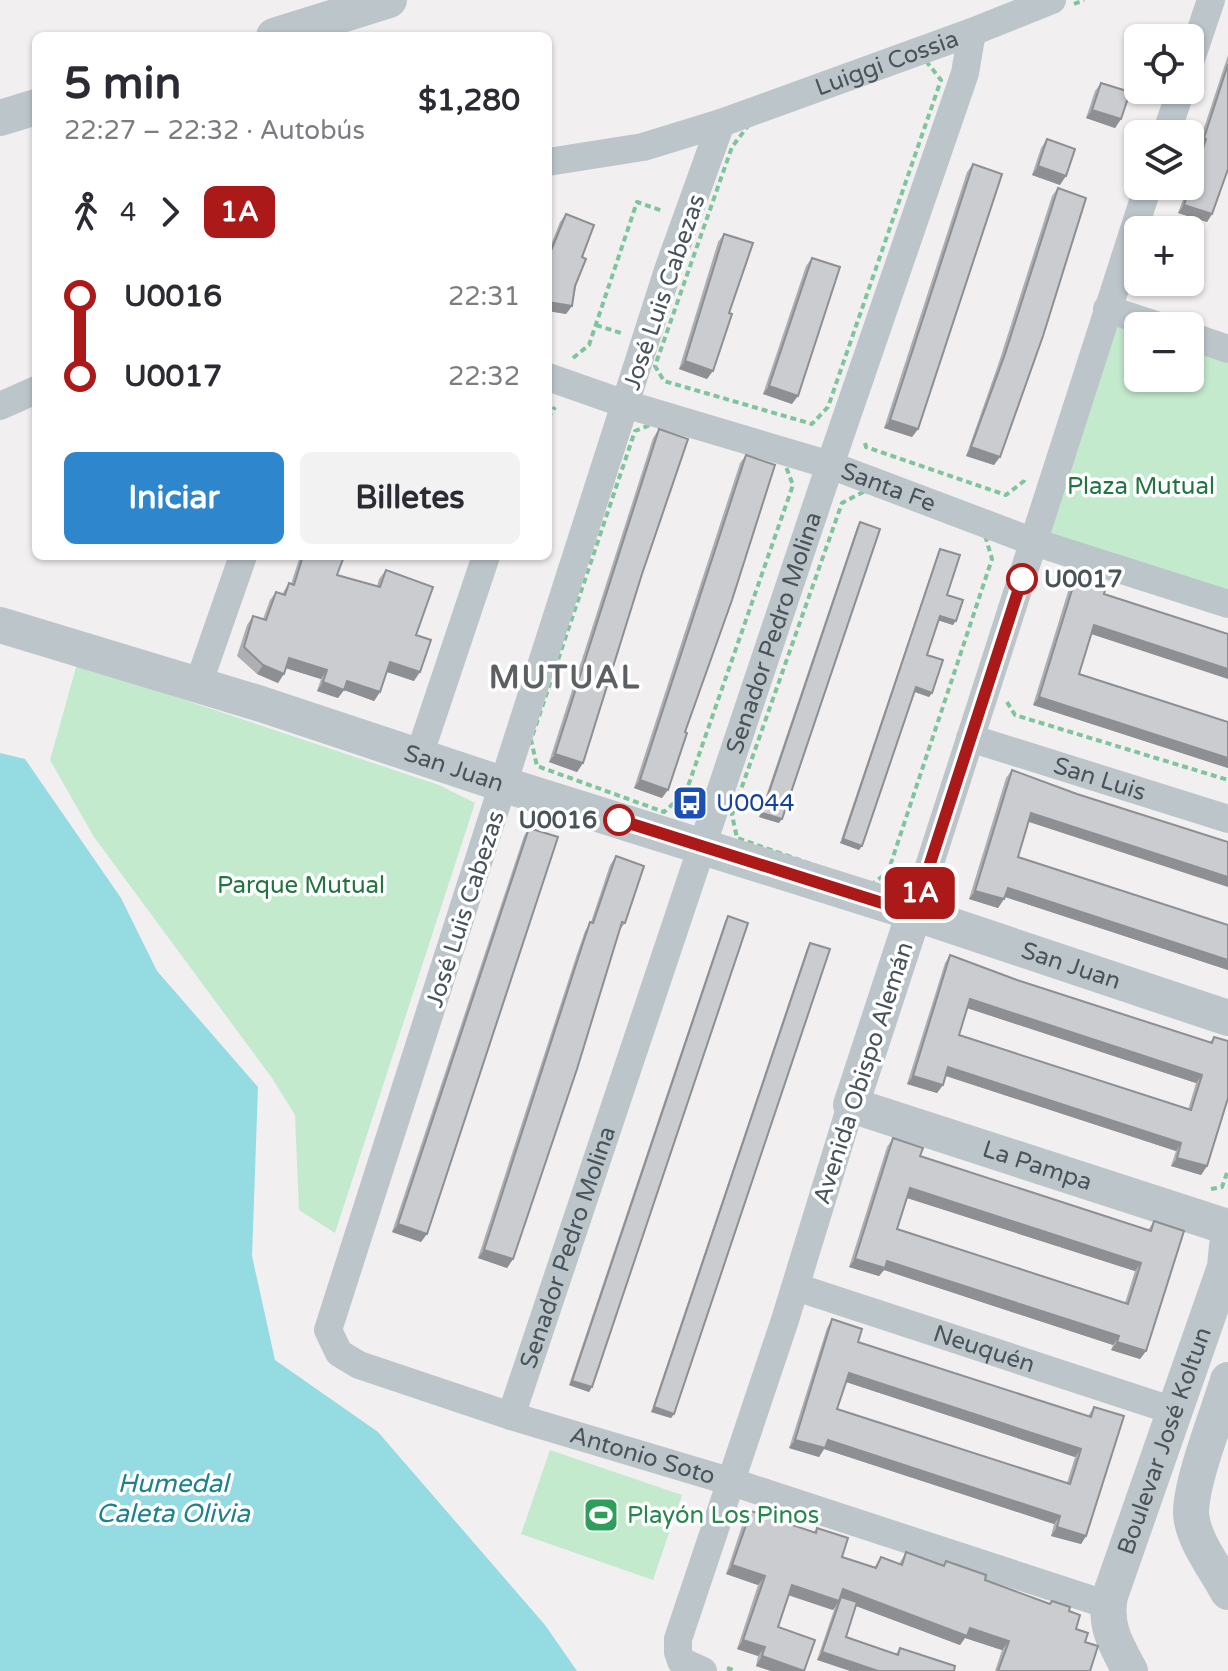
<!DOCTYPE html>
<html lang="es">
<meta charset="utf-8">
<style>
body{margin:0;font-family:"Varela Round",sans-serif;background:#f2f2f3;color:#2b2b33;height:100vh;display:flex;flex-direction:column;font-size:30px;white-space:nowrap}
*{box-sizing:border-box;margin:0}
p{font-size:26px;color:#7c7c81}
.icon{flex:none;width:44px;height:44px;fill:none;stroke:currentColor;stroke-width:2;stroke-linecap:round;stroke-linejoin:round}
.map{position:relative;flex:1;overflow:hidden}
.drawer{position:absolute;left:32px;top:32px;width:520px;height:528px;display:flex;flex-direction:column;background:#fff;border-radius:12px;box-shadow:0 2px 6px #0004}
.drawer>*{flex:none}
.badge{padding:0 16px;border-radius:12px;font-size:28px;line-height:52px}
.fabs{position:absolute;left:1124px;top:24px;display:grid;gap:16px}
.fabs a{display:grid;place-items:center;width:80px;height:80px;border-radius:12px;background:#fff;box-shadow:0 2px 6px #0004;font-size:40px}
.map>.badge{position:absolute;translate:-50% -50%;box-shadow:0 0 0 4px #fff}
.legs{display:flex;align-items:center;gap:12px;height:88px;padding:0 32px;font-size:26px}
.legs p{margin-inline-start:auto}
.headline{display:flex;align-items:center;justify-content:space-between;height:136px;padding:0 32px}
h1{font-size:44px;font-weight:800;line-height:60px}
.cta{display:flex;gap:16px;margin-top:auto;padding:16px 32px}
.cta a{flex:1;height:92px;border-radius:12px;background:#2e86cd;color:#fff;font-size:32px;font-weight:800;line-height:92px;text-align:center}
.cta a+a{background:#f2f2f3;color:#2b2b33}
ul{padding:0 32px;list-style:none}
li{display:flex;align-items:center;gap:28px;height:80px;font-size:30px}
li i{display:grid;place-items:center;width:12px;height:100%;margin:0 10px;background:currentColor}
li i::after{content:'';width:20px;height:20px;margin:-10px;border:6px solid;border-radius:50%;background:#fff}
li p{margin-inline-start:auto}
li:first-child i{background:linear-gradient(#0000 50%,currentColor 0)}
li:last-child i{background:linear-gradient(currentColor 50%,#0000 0)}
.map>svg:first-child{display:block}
.green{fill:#c3eacd}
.water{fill:#95dbe2}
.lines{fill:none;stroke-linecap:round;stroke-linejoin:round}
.path{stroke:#7fc49a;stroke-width:4;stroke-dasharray:6 4;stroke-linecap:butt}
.minor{stroke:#bcc5ca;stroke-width:28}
.tertiary{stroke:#bcc5ca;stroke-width:36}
.wall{fill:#aeafb3;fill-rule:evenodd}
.shaded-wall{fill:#8d8f92}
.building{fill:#caccd0;stroke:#8d8f92;stroke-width:2;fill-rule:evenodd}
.line-1-casing{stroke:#fff;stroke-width:18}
.line-1{stroke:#ac1919;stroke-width:12}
.stop-1-dot{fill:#fff;stroke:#ac1919;stroke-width:4}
.labels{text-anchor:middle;stroke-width:7;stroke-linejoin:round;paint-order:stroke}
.street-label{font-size:24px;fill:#49545a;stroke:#fff}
.park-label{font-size:24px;fill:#227441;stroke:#fff}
.stop-label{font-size:24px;font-weight:bold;fill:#49545a;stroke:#fff;text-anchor:start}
.transit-label{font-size:24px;fill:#164399;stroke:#fff;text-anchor:start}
.leisure-label{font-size:24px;fill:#27864d;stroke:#fff;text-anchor:start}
.water-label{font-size:26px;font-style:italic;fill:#1c828c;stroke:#fff}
.district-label{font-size:32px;font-weight:bold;letter-spacing:2px;fill:#5d6063;stroke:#fff}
</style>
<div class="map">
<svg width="1228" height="1671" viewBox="0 0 1228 1671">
<rect width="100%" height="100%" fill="#f1eff0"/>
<g class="green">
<polygon points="1107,309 1138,326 1138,378 1190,378 1190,336 1228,349 1228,605 1034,542"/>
<polygon points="77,664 439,785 475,803 335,1233 299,1210 295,1115 272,1078 94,837 50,760"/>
<polygon points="550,1450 682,1495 653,1580 521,1534"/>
</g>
<polygon class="water" points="0,753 25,759 121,898 157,971 258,1087 252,1256 275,1360 378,1432 545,1625 577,1671 0,1671"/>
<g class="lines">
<g class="path">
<polyline points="1074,4 1084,0"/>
<polygon points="926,61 941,80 828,407 812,424 664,381 655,366 732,147 751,122"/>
<polyline points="1130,169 1138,145"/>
<polyline points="596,325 621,333"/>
<polyline points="573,358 589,345 637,202 663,211"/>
<polyline points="548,418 555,407"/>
<polygon points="658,422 783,459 793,485 686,792 664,812 537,766 531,740 635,431"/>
<polyline points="865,443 866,447 1006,495 1024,481 1025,477"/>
<polygon points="865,491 984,532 992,559 888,872 871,885 737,838 732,815 842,503"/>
<polyline points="1007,702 1015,715 1228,780"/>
<polyline points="1211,1189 1222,1187 1228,1170"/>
<polyline points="727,1668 736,1671"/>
</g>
<g class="minor">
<polyline points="1190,62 1211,0"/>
<path id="s1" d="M721 123 668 270 328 1330 339 1353 359 1365 511 1416 732 1482 1108 1605"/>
<polyline points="1166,134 1181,90"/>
<path id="s2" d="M548 162 643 147 721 123 972 32 1052 0"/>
<polyline points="1107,309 1159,326"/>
<polyline points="1190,336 1228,349"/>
<path id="s3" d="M548 377 625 404 830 465 1034 542 1228 604"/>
<polyline points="0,406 36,390"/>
<polyline points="198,685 243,556"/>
<path id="s4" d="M970 738 1228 819"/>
<polyline points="419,756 486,556"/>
<polyline points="914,913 1148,186"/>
<path id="s5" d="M796 1287 1174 1411"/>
<path id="s6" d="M511 1416 830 465 965 73 972 32"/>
<polyline points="703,1671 681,1661 678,1652 678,1639 785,1320 851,1105"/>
</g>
<g class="tertiary">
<polyline points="274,36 389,0"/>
<polyline points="0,118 36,107"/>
<path id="s7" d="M0 625 261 704 505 785 914 913 1228 1018"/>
<path id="s8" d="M914 913 851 1105 1224 1226"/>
<path d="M1228 1380C1218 1414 1191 1480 1191 1513 1192 1539 1216 1569 1228 1592"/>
<path id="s9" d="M1130 1671C1116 1645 1104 1626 1110 1596L1225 1267 1227 1246"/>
</g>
</g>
<g class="wall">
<polygon points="1228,55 1228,169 1212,214 1207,222 1178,213 1188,186 1190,186 1190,179 1201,147 1198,146"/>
<polygon points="1101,83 1121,119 1115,128 1086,118 1095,91"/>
<polygon points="1047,139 1060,185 1032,175 1041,148"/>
<polygon points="973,164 918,429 912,437 884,428 967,172"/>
<polygon points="1058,188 994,465 966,456 999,362 1052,196"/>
<polygon points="566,214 582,257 572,306 566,314 548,311 548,252 560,222"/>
<polygon points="724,234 707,379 679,369 718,242"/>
<polygon points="812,258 792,404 763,394 806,266"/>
<polygon points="659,429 642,574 583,763 577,772 549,762 653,438"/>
<polygon points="746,455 662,798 634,788 740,463"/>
<polygon points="860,522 779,823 759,817 857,527"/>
<polygon points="940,549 953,625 938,620 927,655 932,693 929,697 914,692 859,850 840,843 938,553"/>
<polygon points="300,556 335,556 337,575 377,586 379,579 386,570 416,635 414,681 387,672 380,692 374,701 344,690 338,698 317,691 321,679 286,668 278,683 257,674 237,656 247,625 253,616 263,619 270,600 276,592 282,594 289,583 291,584"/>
<polygon points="1076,577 1091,634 1079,674 1228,722 1228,768 1033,705 1070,585"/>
<polygon points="1012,770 1029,822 1018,857 1228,925 1228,970 1005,897 998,908 969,899 1006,778"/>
<polygon points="529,828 421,1242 392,1232 524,836"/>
<polygon points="616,856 625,923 619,931 513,1259 507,1268 478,1258 576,957 585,931 591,922 610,865"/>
<polygon points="728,916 592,1387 589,1392 569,1385 725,921"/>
<polygon points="810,943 674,1414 671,1418 651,1412 807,948"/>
<path d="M950 955 1017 980 1210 1042 1214 1037 1207 1166 1201 1175 1171 1166 1176 1151 946 1076 943 1085 937 1093 907 1084 945 963ZM967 1008 1196 1083 1188 1110 959 1035Z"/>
<path d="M893 1138 920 1156 1148 1230 1154 1221 1146 1351 1140 1359 1111 1350 1113 1345 884 1270 879 1276 849 1267 887 1147ZM907 1198 1135 1271 1125 1303 897 1229Z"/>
<path d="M832 1319 858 1342 1088 1416 1094 1407 1086 1536 1081 1544 1051 1536 1054 1524 824 1449 819 1457 789 1448 827 1328ZM846 1382 1075 1457 1067 1483 837 1409Z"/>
<polygon points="751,1511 814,1532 817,1528 842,1557 874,1568 881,1557 899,1564 906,1552 943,1566 946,1561 985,1580 1050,1604 1052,1601 1069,1611 1076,1629 1085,1642 1090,1671 995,1671 1002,1650 965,1638 960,1645 856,1606 846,1637 896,1654 900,1648 955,1666 817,1660 835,1607 833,1610 788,1595 778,1627 804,1671 771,1671 756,1666 758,1656 737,1649 758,1585 726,1574 744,1520"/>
</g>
<g class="shaded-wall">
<polygon points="1092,110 1121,119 1115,128 1086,118"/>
<polygon points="1204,138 1206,139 1201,147 1198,146"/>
<polygon points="1038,166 1066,176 1060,185 1032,175"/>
<polygon points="1184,205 1212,214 1207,222 1178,213"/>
<polygon points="548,302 572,306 566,314 548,311"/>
<polygon points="685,361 713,371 707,379 679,369"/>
<polygon points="769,386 798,396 792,404 763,394"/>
<polygon points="890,420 918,429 912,437 884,428"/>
<polygon points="971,447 1000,457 994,465 966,456"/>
<polygon points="940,616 956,621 953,625 937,620"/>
<polygon points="1094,625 1228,669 1228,679 1088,633"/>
<polygon points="289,658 327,670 321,679 282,667"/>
<polygon points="390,662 420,672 414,681 384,671"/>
<polygon points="263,665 284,674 278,683 257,674"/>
<polygon points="347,681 380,692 374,701 344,690 338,698 317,691 323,682"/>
<polygon points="916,687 932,693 929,697 913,691"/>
<polygon points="1039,697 1228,758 1228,768 1033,705"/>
<polygon points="555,754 583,763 577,772 549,762"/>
<polygon points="640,780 668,790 662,798 634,788"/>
<polygon points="762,813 782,819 779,823 759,817"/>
<polygon points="1031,813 1228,877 1228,887 1026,821"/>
<polygon points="843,839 862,846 859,850 840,843"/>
<polygon points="1008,888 1228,960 1228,970 1002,896"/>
<polygon points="975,891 1004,899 998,908 969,899"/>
<polygon points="970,999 1202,1075 1196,1083 964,1007"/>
<polygon points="948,1067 1181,1143 1176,1151 943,1075"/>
<polygon points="913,1076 943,1085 937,1093 907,1084"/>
<polygon points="1177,1158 1207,1166 1201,1175 1171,1166"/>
<polygon points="910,1188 1141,1263 1135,1271 904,1197"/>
<polygon points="398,1224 427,1234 421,1242 392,1232"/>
<polygon points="484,1250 513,1259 507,1268 478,1258"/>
<polygon points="855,1259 887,1261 1119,1336 1113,1345 884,1270 879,1276 849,1267"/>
<polygon points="1117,1342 1146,1351 1140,1359 1111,1350"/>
<polygon points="849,1373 1081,1449 1075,1457 843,1381"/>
<polygon points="572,1381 592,1387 589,1392 569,1385"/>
<polygon points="654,1407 674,1414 671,1418 651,1412"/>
<polygon points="795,1440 828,1440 1060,1516 1054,1524 824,1449 819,1457 789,1448"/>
<polygon points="1057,1527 1086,1536 1081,1544 1051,1536"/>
<polygon points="732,1565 765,1576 758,1585 726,1574"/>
<polygon points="792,1585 839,1601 833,1610 785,1594"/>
<polygon points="843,1589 970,1628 1009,1641 1002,1650 965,1638 960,1645 840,1600"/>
<polygon points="743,1640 765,1647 758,1656 737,1649"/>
<polygon points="822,1652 878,1671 850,1671 817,1660"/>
<polygon points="762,1656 804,1671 771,1671 756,1666"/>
</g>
<g class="building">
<polygon points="1228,64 1228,169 1212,214 1184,205 1206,139 1204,138"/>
<polygon points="1101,83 1130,92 1121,119 1092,110"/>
<polygon points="1047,139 1075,149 1066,176 1038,166"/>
<polygon points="973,164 1002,174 918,429 890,420"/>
<polygon points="1058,188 1086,198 1043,336 1000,457 971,447 1005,354"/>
<polygon points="566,214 594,225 582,257 586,259 575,286 572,306 548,302 548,258"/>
<polygon points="724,234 753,243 729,313 732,314 713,371 685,361"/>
<polygon points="812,258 840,267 798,396 769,386"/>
<polygon points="659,429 688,439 642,574 583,763 555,754"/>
<polygon points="746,455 775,465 732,600 685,732 687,733 668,790 640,780"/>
<polygon points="860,522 880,529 782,819 762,813"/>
<polygon points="940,549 960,555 947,595 963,600 956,621 940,616 927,655 943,660 932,693 916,687 862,846 843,839"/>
<polygon points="303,556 335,556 343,559 337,575 380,587 386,570 433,587 416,635 431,640 420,672 390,662 380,692 347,681 344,690 323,682 327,670 289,658 284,674 263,665 244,647 253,616 266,620 276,592 285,595 289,583 294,585"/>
<polygon points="1076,577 1106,586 1104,594 1228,634 1228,669 1094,625 1079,674 1228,722 1228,758 1039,697"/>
<polygon points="1012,770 1077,794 1228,842 1228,877 1031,813 1018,857 1228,925 1228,960 1008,888 1004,899 975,891"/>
<polygon points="529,828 558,837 427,1234 398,1224"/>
<polygon points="616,856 644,866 625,923 622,922 577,1069 513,1259 484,1250 581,949 590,922 593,923"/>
<polygon points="728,916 748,923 592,1387 572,1381"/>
<polygon points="810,943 830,949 674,1414 654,1407"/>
<path d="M950 955 1017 980 1212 1043 1214 1037 1228 1041V1098L1207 1166 1177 1158 1181 1143 948 1067 943 1085 913 1076ZM970 999 1202 1075 1191 1110 959 1035Z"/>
<path d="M893 1138 923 1148 920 1156 1151 1231 1154 1221 1184 1231 1146 1351 1117 1342 1119 1336 887 1261 885 1268 855 1259ZM910 1188 1141 1263 1128 1304 897 1229Z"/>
<path d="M832 1319 862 1329 858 1342 1091 1417 1094 1407 1124 1416 1086 1536 1057 1527 1060 1516 828 1440 825 1448 795 1440ZM849 1373 1081 1449 1070 1484 837 1409Z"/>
<polygon points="751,1511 816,1533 817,1528 848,1538 842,1557 876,1568 881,1557 902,1565 906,1552 944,1566 946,1561 986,1575 985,1580 1050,1604 1052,1601 1070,1607 1069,1611 1080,1615 1076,1629 1088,1633 1085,1642 1098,1646 1090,1671 998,1671 1009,1641 970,1628 967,1636 843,1589 839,1601 792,1585 778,1627 815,1640 804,1671 762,1656 765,1647 743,1640 765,1576 732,1565"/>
<polygon points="841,1597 857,1602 846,1637 898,1655 900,1648 955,1666 954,1671 955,1671 878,1671 822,1652"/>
</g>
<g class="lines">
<defs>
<polyline id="line-1" points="619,820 914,913 1022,579"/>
</defs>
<use href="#line-1" class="line-1-casing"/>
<use href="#line-1" class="line-1"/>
</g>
<defs>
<symbol id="bus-square" viewBox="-11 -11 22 22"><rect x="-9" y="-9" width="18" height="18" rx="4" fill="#1a4fb4" stroke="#fff"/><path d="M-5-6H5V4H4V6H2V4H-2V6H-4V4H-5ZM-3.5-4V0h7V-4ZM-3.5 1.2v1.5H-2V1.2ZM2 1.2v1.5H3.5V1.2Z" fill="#fff"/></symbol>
<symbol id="stadium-square" viewBox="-11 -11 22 22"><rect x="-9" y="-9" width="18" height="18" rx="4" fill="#2e9e5b" stroke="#fff"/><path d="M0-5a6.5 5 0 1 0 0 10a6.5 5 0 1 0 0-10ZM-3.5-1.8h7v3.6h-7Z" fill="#fff"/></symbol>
</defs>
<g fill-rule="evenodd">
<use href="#bus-square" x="670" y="783" width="40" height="40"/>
<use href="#stadium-square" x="581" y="1495" width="40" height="40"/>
</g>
<g class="stop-1-dot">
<circle cx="1022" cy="579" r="14"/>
<circle cx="619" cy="820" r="14"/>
</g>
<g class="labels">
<g class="street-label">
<text dy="8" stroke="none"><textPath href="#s2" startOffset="354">Luiggi Cossia</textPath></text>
<text transform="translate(664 292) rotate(-71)" y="8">José Luis Cabezas</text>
<text dy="8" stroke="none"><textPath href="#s3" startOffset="358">Santa Fe</textPath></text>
<text dy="8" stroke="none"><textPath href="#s6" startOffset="826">Senador Pedro Molina</textPath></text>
<text dy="8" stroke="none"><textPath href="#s7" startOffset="476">San Juan</textPath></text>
<text dy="8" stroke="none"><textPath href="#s4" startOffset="136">San Luis</textPath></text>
<text transform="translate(465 909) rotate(-72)" y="8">José Luis Cabezas</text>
<text dy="8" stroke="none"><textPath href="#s7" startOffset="1124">San Juan</textPath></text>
<text transform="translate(863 1073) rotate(-72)" y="8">Avenida Obispo Alemán</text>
<text dy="8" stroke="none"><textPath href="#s8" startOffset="398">La Pampa</textPath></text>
<text dy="8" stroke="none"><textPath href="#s6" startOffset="178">Senador Pedro Molina</textPath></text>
<text dy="8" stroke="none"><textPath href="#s5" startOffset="198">Neuquén</textPath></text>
<text dy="8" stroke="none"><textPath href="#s9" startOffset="244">Boulevar José Koltun</textPath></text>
<text dy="8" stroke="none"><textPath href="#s1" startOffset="1616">Antonio Soto</textPath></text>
</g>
<g class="park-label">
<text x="1141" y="494">Plaza Mutual</text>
<text x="301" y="893">Parque Mutual</text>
</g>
<g class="stop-label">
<text x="1044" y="587">U0017</text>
<text x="597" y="828" text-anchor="end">U0016</text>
</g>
<g class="transit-label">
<text x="716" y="811">U0044</text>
</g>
<g class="leisure-label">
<text x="627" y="1523">Playón Los Pinos</text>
</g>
<g class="water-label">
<text x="173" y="1492">Humedal<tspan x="173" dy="30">Caleta Olivia</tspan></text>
</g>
<g class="district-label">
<text x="565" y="688">MUTUAL</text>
</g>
</g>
</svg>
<div class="fabs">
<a><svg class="icon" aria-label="locate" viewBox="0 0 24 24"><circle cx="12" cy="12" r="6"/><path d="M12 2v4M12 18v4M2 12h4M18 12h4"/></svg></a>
<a><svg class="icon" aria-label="layers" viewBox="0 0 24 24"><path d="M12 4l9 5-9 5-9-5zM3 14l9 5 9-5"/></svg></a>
<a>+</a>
<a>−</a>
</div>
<b class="badge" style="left:920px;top:893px;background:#ac1919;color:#fff">1A</b>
<section class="drawer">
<div class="headline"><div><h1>5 min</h1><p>22:27 – 22:32 · Autobús</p></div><b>$1,280</b></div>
<div class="legs"><svg class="icon" aria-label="walk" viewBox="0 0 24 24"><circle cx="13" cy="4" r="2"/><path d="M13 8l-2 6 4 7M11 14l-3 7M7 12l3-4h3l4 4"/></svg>4<svg class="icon" aria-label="forward" viewBox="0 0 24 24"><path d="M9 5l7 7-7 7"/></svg><b class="badge" style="background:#ac1919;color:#fff">1A</b></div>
<ul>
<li><i style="color:#ac1919"></i><b>U0016</b><p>22:31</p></li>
<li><i style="color:#ac1919"></i><b>U0017</b><p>22:32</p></li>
</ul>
<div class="cta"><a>Iniciar</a><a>Billetes</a></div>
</section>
</div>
